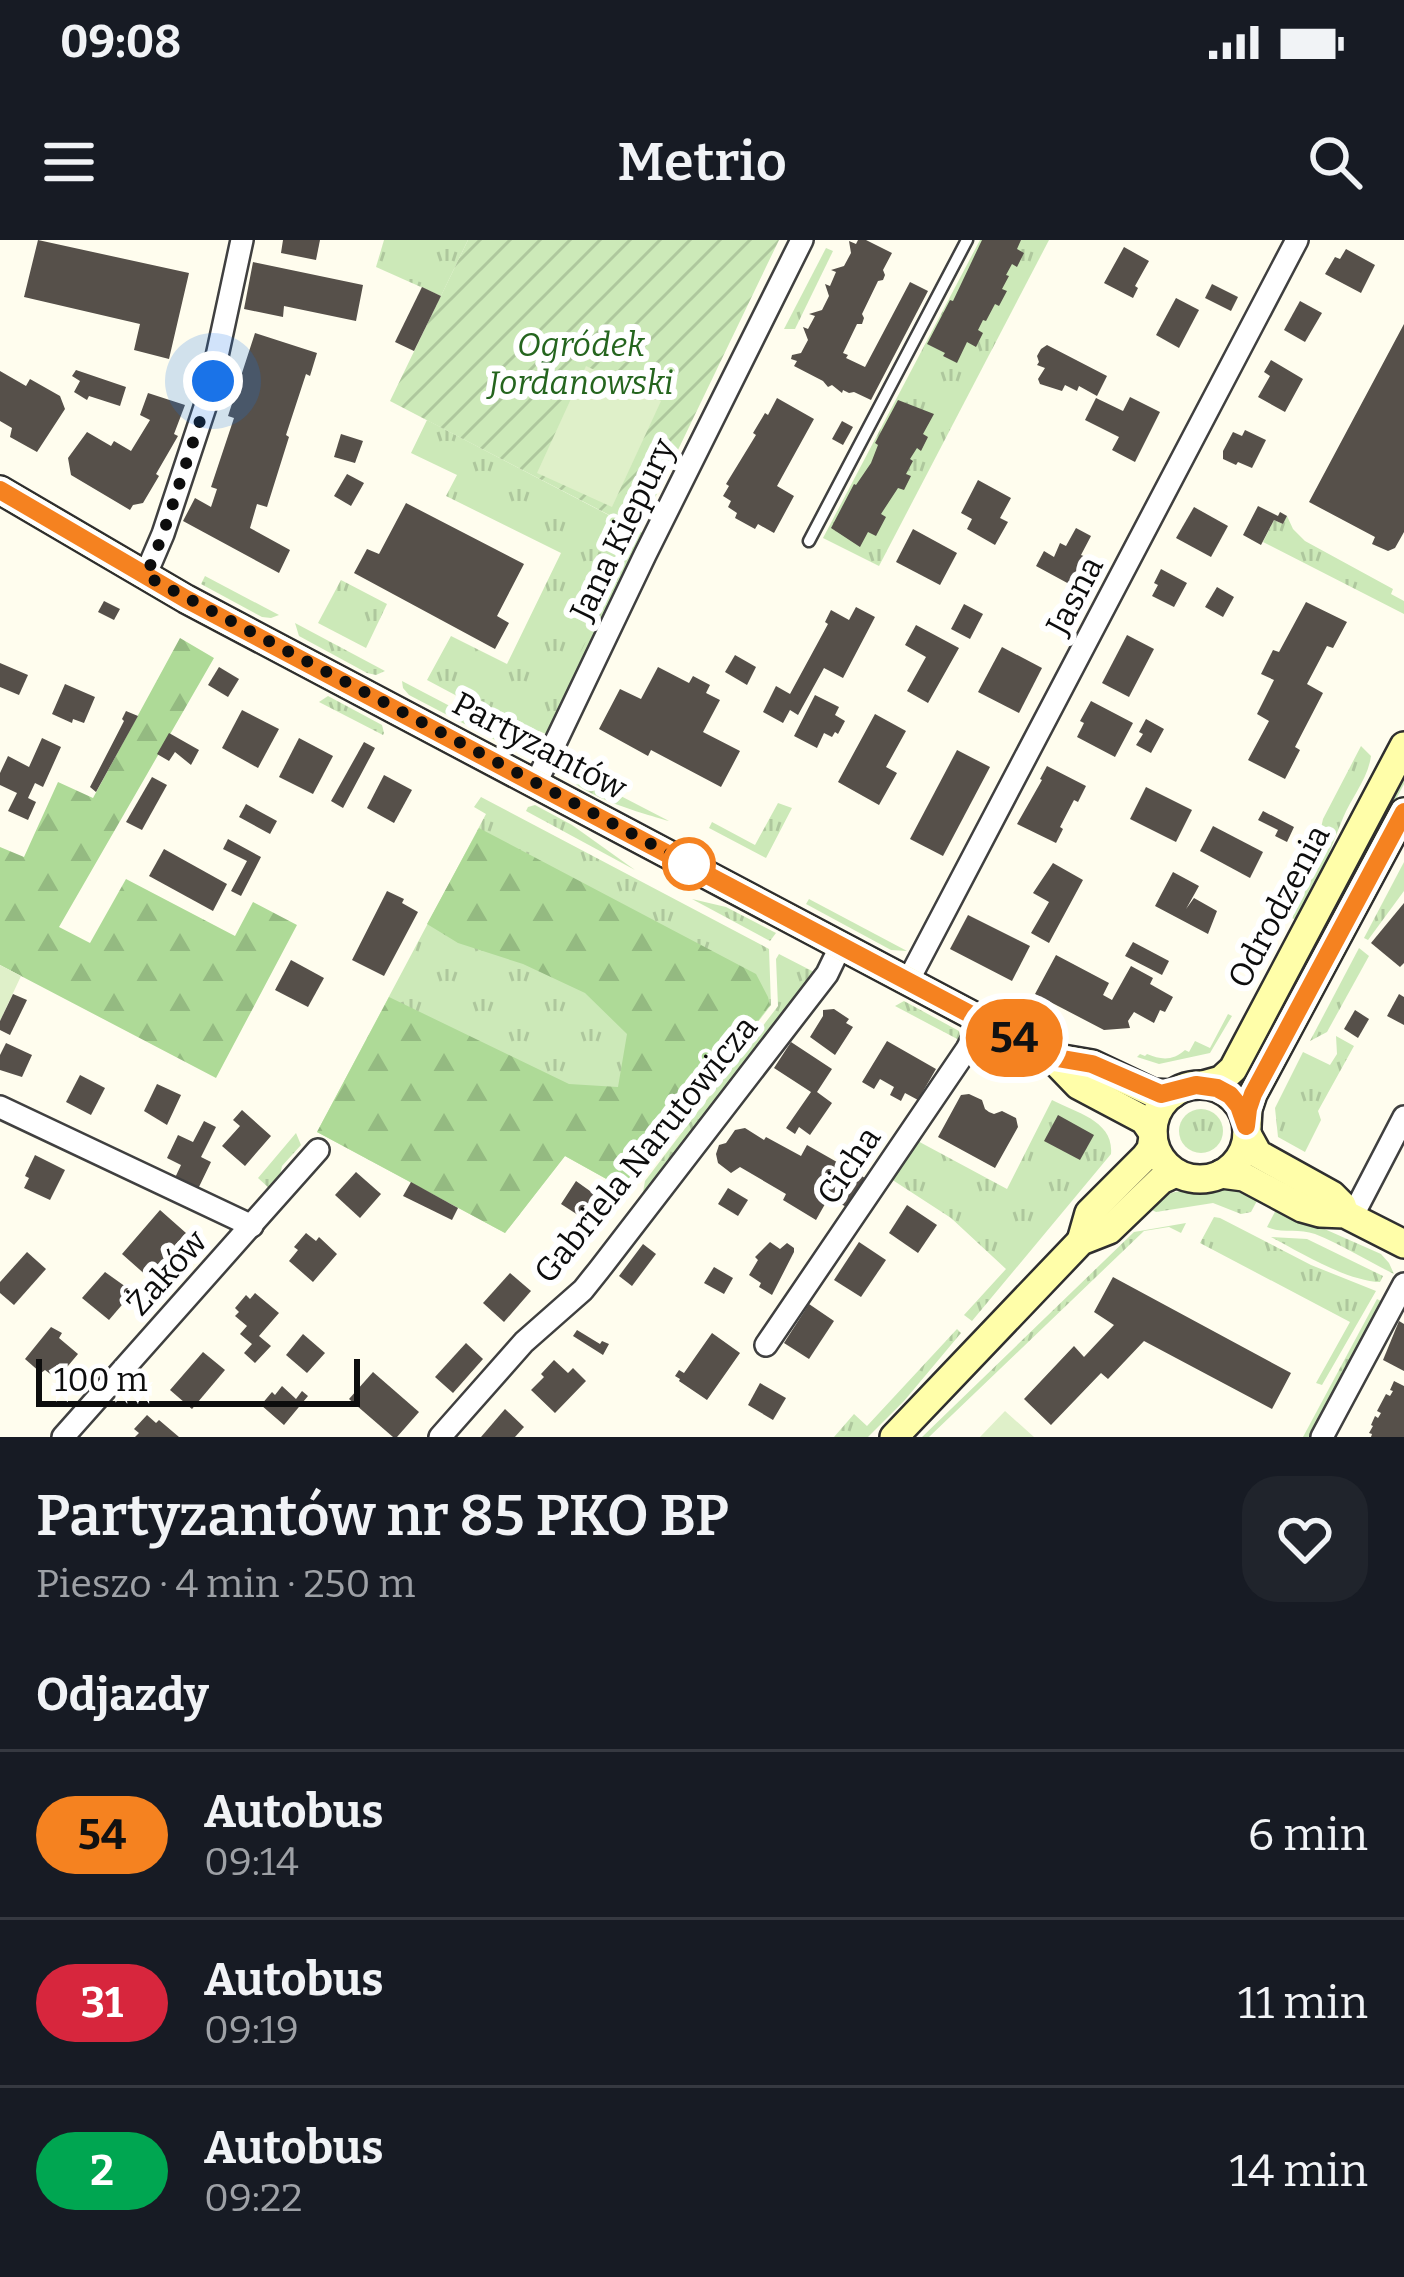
<!DOCTYPE html>
<html lang="pl">
<meta charset="utf-8">
<style>
body{margin:0;font-family:Bitter,serif;background:#20242c;color:#f1f3f6;height:100vh;display:flex;flex-direction:column;font-size:45px;white-space:nowrap}
*{box-sizing:border-box;margin:0}
p{font-size:39px;color:#9ea1a6}
.icon{flex:none;width:66px;height:66px;fill:none;stroke:currentColor;stroke-width:2;stroke-linecap:round;stroke-linejoin:round}
.map{position:relative;height:1197px;overflow:hidden}
.drawer{display:flex;flex-direction:column;background:#171b24;flex:1}
.drawer>*{flex:none}
.badge{padding:0 24px;border-radius:39px;font-size:42px;line-height:78px}
.scale{position:absolute;left:36px;bottom:30px;width:324px;box-sizing:border-box;padding-left:12px;border:6px solid #0d0d0d;border-top:0;font-size:33px;line-height:42px;white-space:nowrap;color:#0d0d0d;-webkit-text-stroke:9px #fff;paint-order:stroke}
.you{position:absolute;width:60px;height:60px;margin:-30px;border:9px solid #fff;border-radius:50%;background:#1a73e8;box-shadow:0 0 0 18px #1a73e833}
.map>.badge{position:absolute;translate:-50% -50%;box-shadow:0 0 0 6px #fff}
h2{padding:0 36px;font-size:45px;line-height:108px}
.round{display:grid;place-items:center;flex:none;width:126px;height:126px;border-radius:36px;background:#20242c}
.summary{display:flex;align-items:center;justify-content:space-between;height:204px;padding:0 36px}
h1{font-size:57px;font-weight:600;line-height:90px}
ul{padding:0;list-style:none}
li{display:flex;align-items:center;gap:36px;height:168px;padding:0 36px;border-top:3px solid #363941}
li div{flex:1}
li b{display:block;font-size:45px}
li em{font-style:normal}
li .badge{min-width:132px;font-weight:700;text-align:center}
.status{display:flex;justify-content:space-between;align-items:center;height:84px;padding:0 60px;background:#171b24;direction:ltr}
.status svg{height:33px;fill:currentColor}
header{display:flex;justify-content:space-between;align-items:center;height:156px;padding:0 36px;background:#171b24;font-size:54px;font-weight:600}
.map>svg:first-child{display:block}
.grass{fill:url(#grass-tufts)}
.forest{fill:url(#forest-firs)}
.garden{fill:url(#garden-furrows)}
.pitch{fill:#dff0c9}
.building{fill:#56504a}
.lines{fill:none;stroke-linecap:round;stroke-linejoin:round}
.lane-casing{stroke:#404040;stroke-width:15}
.street-casing{stroke:#404040;stroke-width:26}
.secondary-casing{stroke:#2f2f2f;stroke-width:32}
.lane{stroke:#fff;stroke-width:10}
.street{stroke:#fff;stroke-width:21}
.secondary{stroke:#fffea9;stroke-width:27}
.line-casing{stroke:#fff;stroke-width:27}
.line{stroke:#f58220;stroke-width:18}
.walk{stroke:#0d0d0d;stroke-width:12;stroke-dasharray:0 21.6}
.stop-dot{fill:#fff;stroke:#f58220;stroke-width:6}
.labels{text-anchor:middle;stroke-width:12;stroke-linejoin:round;paint-order:stroke}
.park-label{font-size:33px;font-style:italic;fill:#25651e;stroke:#fff}
.street-label{font-size:33px;fill:#0d0d0d;stroke:#fff}
</style>
<div class="status"><b>09:08</b><svg viewBox="0 0 49 12"><path d="M0 12V9h3v3zM5 12V6h3v6zM10 12V3h3v9zM15 12V0h3v12zM26 1h20v11H26zM47 4h2v5h-2z"/></svg></div>
<header><svg class="icon" aria-label="menu" viewBox="0 0 24 24"><path d="M4 6h16M4 12h16M4 18h16"/></svg>Metrio<svg class="icon" aria-label="search" viewBox="0 0 24 24"><circle cx="10" cy="10" r="6"/><path d="M15 15l6 6"/></svg></header>
<div class="map">
<svg width="1404" height="1197" viewBox="0 0 1404 1197">
<defs>
<pattern id="grass-tufts" width="24" height="20" patternUnits="userSpaceOnUse" patternTransform="scale(3)"><rect width="24" height="20" fill="#cce9b8"/><path d="M3 7l-1-3M5 7V3M7 7l1-3M15 17l-1-3M17 17v-4M19 17l1-3" fill="none" stroke="#aec79d"/></pattern>
<pattern id="forest-firs" width="22" height="20" patternUnits="userSpaceOnUse" patternTransform="scale(3)"><rect width="22" height="20" fill="#aeda97"/><path d="M5 1l3.5 6h-7zM16 11l3.5 6h-7z" fill="#94ba81"/></pattern>
<pattern id="garden-furrows" width="10" height="10" patternUnits="userSpaceOnUse" patternTransform="scale(3)"><rect width="10" height="10" fill="#cce9b8"/><path d="M-1 1l2-2M0 10L10 0M9 11l2-2" fill="none" stroke="#aec79d"/></pattern>
</defs>
<rect width="100%" height="100%" fill="#fffdee"/>
<g class="grass">
<polygon points="384,0 468,0 441,56 376,27"/>
<polygon points="980,0 1049,0 879,326 823,298"/>
<polygon points="826,8 833,11 795,89 784,89"/>
<polygon points="427,180 643,293 546,494 539,491 532,496 427,440 451,396 507,424 561,313 446,256 457,235 411,213"/>
<polygon points="1287,276 1293,289 1305,301 1393,349 1391,354 1404,361 1404,374 1263,302 1274,280 1283,284"/>
<polygon points="205,336 279,375 271,378 262,377 201,344"/>
<polygon points="341,340 387,364 366,408 318,383"/>
<polygon points="295,383 385,431 376,435 367,433 299,396"/>
<polygon points="402,441 534,510 525,513 516,511 409,455 403,448"/>
<polygon points="328,456 382,485 384,493 383,495 319,462"/>
<path d="M1361 506 1371 516C1368 539 1351 558 1343 578 1329 612 1318 645 1301 677L1294 679 1292 678 1309 642 1323 579Z"/>
<path d="M557 523 669 581C638 572 570 554 557 523Z"/>
<polygon points="1404,531 1404,544 1264,810 1258,808"/>
<polygon points="481,557 769,709 771,765 628,951 565,916 505,993 317,892 486,574 474,567"/>
<polygon points="778,563 792,568 766,618 709,588 712,582 755,605"/>
<polygon points="535,565 572,585 635,630 526,571 528,567"/>
<polygon points="1404,622 1404,651 1368,700 1364,698"/>
<polygon points="692,659 726,667 776,693 770,701"/>
<polygon points="809,659 907,711 891,710 806,664"/>
<polygon points="1359,708 1369,716 1327,792 1310,801"/>
<polygon points="779,714 814,732 812,736 642,958 645,941 778,766 776,719"/>
<polygon points="904,761 959,791 961,801 895,766"/>
<path d="M1228 774 1232 776 1210 813 1159 824 1137 817 1140 814 1145 816 1147 814C1161 820 1173 821 1185 810L1189 812 1195 801 1210 808Z"/>
<polygon points="1336,796 1354,806 1318,871 1321,880 1305,912 1278,897 1275,868 1303,812 1330,825 1337,814"/>
<path d="M1052 860C1077 873 1114 881 1111 914L972 1081 964 1075 1006 1029 951 978 888 937 914 899 1007 949Z"/>
<circle cx="1201" cy="891" r="22"/>
<polygon points="296,893 301,905 282,926 279,940 270,949 258,938"/>
<path d="M1229 948 1258 959 1251 972 1241 974 1213 963 1156 972 1148 968C1177 941 1194 955 1229 948Z"/>
<path d="M1277 968 1381 1014 1389 1023 1394 1034C1368 1021 1342 1005 1315 994 1299 988 1282 994 1267 987Z"/>
<polygon points="1214,977 1220,978 1311,1025 1376,1051 1322,1145 1316,1143 1350,1082 1200,1003"/>
<polygon points="1186,983 1181,993 1169,987 1144,991 929,1197 922,1197 1134,992"/>
<path d="M1271 997 1307 999 1383 1036 1380 1042C1347 1041 1301 1013 1271 997Z"/>
<polygon points="1377,1059 1383,1062 1311,1197 1303,1197"/>
<polygon points="957,1089 961,1093 904,1161 868,1197 834,1197 854,1174 867,1186"/>
</g>
<g class="forest">
<polygon points="180,398 214,418 59,687 90,703 126,639 235,696 253,662 297,685 216,838 0,725 0,607 24,617 58,542 93,558"/>
<polygon points="479,588 756,734 768,757 770,765 628,951 565,916 505,993 317,892 389,757 569,844 618,847 627,794 585,753 523,724 458,703 427,684"/>
</g>
<polygon class="garden" points="468,0 779,0 550,476 638,290 390,161"/>
<g class="pitch">
<polygon points="586,126 661,161 612,267 537,233"/>
<polygon points="0,725 21,736 0,781"/>
<polygon points="1005,1171 1034,1197 980,1197"/>
</g>
<g class="building">
<polygon points="38,0 189,33 169,119 134,110 140,84 24,57"/>
<polygon points="283,0 320,0 316,20 281,13"/>
<polygon points="858,0 866,0 892,13 883,30 885,35 883,40 878,41 862,74 864,78 862,84 857,84 843,113 848,115 846,118 865,127 910,42 928,51 871,160 854,152 849,153 843,150 842,153 832,145 828,147 823,141 794,126 797,121 791,119 792,115 801,113 808,100 803,87 808,89 815,76 809,74 822,70 829,56 825,44 830,46 836,32 831,30 844,26 851,13 849,1 856,4"/>
<polygon points="982,0 1021,0 1017,9 1024,13 1017,27 1012,24 1006,35 1009,36 1002,49 1007,51 999,66 995,64 986,81 983,80 978,90 983,93 976,107 967,102 957,123 943,116 945,113 927,104 950,60 953,61"/>
<polygon points="1124,7 1149,21 1135,46 1138,48 1133,58 1104,43"/>
<polygon points="1346,9 1375,25 1361,53 1325,34 1335,17 1340,19"/>
<polygon points="253,22 363,45 356,81 284,66 283,77 244,69"/>
<polygon points="1212,44 1238,57 1231,71 1205,58"/>
<polygon points="422,47 441,56 414,111 395,102"/>
<polygon points="1176,58 1199,70 1179,108 1156,95"/>
<polygon points="1300,61 1322,73 1305,102 1284,90"/>
<polygon points="1404,84 1404,292 1395,308 1388,311 1372,304 1375,297 1309,262"/>
<polygon points="255,93 317,113 310,136 306,134 286,195 289,197 267,267 257,264 250,288 290,310 279,333 183,281 195,258 211,267 217,249 211,247 234,178 228,176"/>
<polygon points="1047,105 1107,136 1097,156 1079,146 1077,151 1065,145 1062,151 1040,144 1038,139 1045,128 1037,125 1039,122 1037,116 1041,109"/>
<polygon points="1271,120 1303,139 1285,172 1258,157 1270,136 1264,132"/>
<polygon points="76,130 126,147 120,166 89,156 87,160 74,152 80,141 72,136"/>
<polygon points="0,131 26,146 30,139 60,156 65,169 37,212 10,197 12,188 0,181"/>
<polygon points="148,153 185,165 174,194 178,196 156,234 159,236 143,263 133,265 130,270 71,235 68,218 87,192 111,206 114,201 131,211 150,180 140,175"/>
<polygon points="1130,157 1160,172 1135,222 1112,210 1119,197 1085,180 1096,158 1123,171"/>
<polygon points="777,158 814,179 777,246 794,256 774,293 758,284 755,289 735,278 737,273 728,267 731,261 723,256 729,246 726,244 756,195 753,193 765,173 768,175"/>
<polygon points="898,160 934,174 923,194 928,197 921,211 917,208 910,219 913,221 906,234 911,236 904,250 898,248 881,274 886,277 876,296 868,292 860,307 831,288 854,244 856,245 871,223 878,205 875,203"/>
<polygon points="842,181 853,187 843,205 832,199"/>
<polygon points="1245,190 1266,200 1252,228 1238,222 1236,225 1223,219 1223,211 1233,192 1242,196"/>
<polygon points="341,194 363,201 355,223 334,217"/>
<polygon points="347,234 364,243 351,266 334,256"/>
<polygon points="978,240 1011,258 1000,278 1008,282 995,305 967,289 972,279 961,273"/>
<polygon points="406,263 524,324 497,376 509,383 495,409 354,333 367,309 379,314"/>
<polygon points="1258,266 1278,276 1280,272 1287,276 1283,284 1274,280 1261,305 1243,295"/>
<polygon points="1194,267 1228,286 1211,317 1176,298"/>
<polygon points="1076,288 1091,296 1081,315 1086,317 1071,345 1036,326 1044,311 1054,317 1060,303 1066,306"/>
<polygon points="913,289 957,313 940,345 896,322"/>
<polygon points="1161,329 1187,343 1174,367 1152,356 1158,345 1154,343"/>
<polygon points="1217,347 1234,357 1223,377 1205,367"/>
<polygon points="104,361 120,369 114,380 98,372"/>
<polygon points="1306,362 1347,382 1333,408 1327,406 1307,444 1323,453 1295,507 1300,510 1285,539 1248,520 1269,481 1257,474 1274,440 1261,434 1273,410 1279,412"/>
<polygon points="964,364 983,374 970,399 951,389"/>
<polygon points="856,367 875,377 843,438 824,428 798,475 790,470 783,483 763,472 776,446 790,454 828,384 825,382 831,370 849,380"/>
<polygon points="916,385 959,408 928,463 907,451 926,417 905,405"/>
<polygon points="1127,395 1154,409 1129,457 1102,443"/>
<polygon points="1002,407 1042,428 1019,473 978,452"/>
<polygon points="735,415 756,427 747,445 725,432"/>
<polygon points="0,423 28,435 19,455 0,447"/>
<polygon points="219,427 239,439 228,457 208,445"/>
<polygon points="658,427 689,443 693,436 710,445 706,453 720,460 703,492 740,511 721,547 651,510 648,516 599,489 620,449 641,459"/>
<polygon points="65,444 95,457 84,483 73,479 72,483 52,474"/>
<polygon points="815,455 839,467 835,475 845,481 838,494 835,492 832,497 824,493 817,508 794,496"/>
<polygon points="1091,461 1133,483 1115,517 1077,497 1084,483 1080,481"/>
<polygon points="242,470 279,489 258,528 222,508"/>
<polygon points="126,471 138,476 96,552 90,547 124,481 122,479"/>
<polygon points="875,474 906,491 886,527 897,533 879,565 838,542"/>
<polygon points="1146,479 1164,489 1151,513 1136,505 1143,494 1139,492"/>
<polygon points="169,493 199,510 191,525 175,512 169,521 157,514"/>
<polygon points="42,498 61,507 43,547 35,543 28,558 36,562 28,580 8,571 17,553 0,545 0,533 8,516 29,527"/>
<polygon points="299,498 333,516 313,554 279,537"/>
<polygon points="364,502 375,508 343,568 331,561"/>
<polygon points="957,510 990,527 943,616 910,599"/>
<polygon points="1047,526 1086,546 1078,562 1074,560 1060,587 1063,589 1056,603 1017,584 1042,540 1040,539"/>
<polygon points="384,535 412,550 394,583 367,568"/>
<polygon points="152,537 167,545 142,590 126,582"/>
<polygon points="1146,547 1192,570 1176,602 1130,579"/>
<polygon points="246,564 277,581 270,594 239,577"/>
<polygon points="1263,571 1294,587 1287,602 1275,596 1278,590 1258,580"/>
<polygon points="1213,586 1263,612 1250,638 1200,611"/>
<polygon points="228,599 261,617 241,656 231,651 247,621 223,609"/>
<polygon points="164,609 227,644 213,671 149,636"/>
<polygon points="1053,623 1083,640 1049,703 1031,693 1049,662 1033,653"/>
<polygon points="1173,632 1199,646 1186,669 1194,658 1217,671 1208,694 1155,666"/>
<polygon points="387,651 404,659 402,663 418,672 384,736 352,720"/>
<polygon points="1404,663 1404,723 1400,727 1371,703"/>
<polygon points="968,675 1030,706 1012,741 950,709"/>
<polygon points="1133,702 1169,721 1162,735 1125,716"/>
<polygon points="1056,715 1109,743 1103,755 1112,760 1131,726 1153,738 1150,744 1173,757 1165,772 1160,770 1154,783 1134,772 1128,781 1130,788 1104,790 1035,754"/>
<polygon points="291,720 324,738 308,767 275,750"/>
<polygon points="13,754 27,760 10,795 0,790 0,781"/>
<polygon points="1399,754 1404,757 1404,785 1387,776"/>
<polygon points="834,769 849,779 846,783 853,787 835,815 810,797 823,776 823,770"/>
<polygon points="1355,770 1369,779 1358,798 1344,789"/>
<polygon points="887,801 936,829 918,860 905,853 901,861 890,855 894,847 880,839 874,849 862,842"/>
<polygon points="791,802 832,829 817,852 832,863 810,895 799,887 795,894 786,888 811,852 774,828"/>
<polygon points="6,803 32,815 22,837 0,830 0,815"/>
<polygon points="80,835 105,848 91,875 66,862"/>
<polygon points="157,844 181,855 167,885 144,871"/>
<polygon points="969,854 982,860 985,869 989,872 994,874 1002,871 1016,878 1018,887 995,928 938,897 961,855"/>
<polygon points="242,870 271,896 245,926 222,906 240,886 233,880"/>
<polygon points="1058,875 1094,895 1080,920 1044,901"/>
<polygon points="204,881 216,887 201,917 211,922 197,951 174,940 181,925 167,918 178,895 193,902"/>
<polygon points="745,888 764,900 766,897 801,916 807,905 865,938 848,968 829,957 816,980 783,960 786,954 740,927 731,933 718,923 716,914 719,905 726,903 735,890"/>
<polygon points="35,915 65,930 50,960 24,948 29,938 25,936"/>
<polygon points="356,932 381,954 360,978 335,955"/>
<polygon points="576,941 590,951 593,946 603,952 599,957 614,967 596,994 583,986 581,989 573,984 578,975 561,964"/>
<polygon points="411,942 458,968 452,980 403,956"/>
<polygon points="728,948 748,960 738,976 718,964"/>
<polygon points="907,965 937,985 918,1013 889,993"/>
<polygon points="160,970 186,993 166,1015 169,1019 165,1027 157,1027 148,1037 122,1014"/>
<polygon points="306,993 316,1001 319,997 337,1014 313,1042 289,1021 298,1010 294,1007"/>
<polygon points="770,1002 780,1009 787,1003 794,1008 794,1012 772,1055 759,1047 761,1043 749,1035 758,1020 755,1017"/>
<polygon points="859,1002 886,1020 861,1057 834,1040"/>
<polygon points="643,1004 656,1014 632,1046 619,1036"/>
<polygon points="27,1012 46,1029 14,1065 0,1053 0,1042"/>
<polygon points="714,1027 733,1038 724,1054 704,1043"/>
<polygon points="105,1032 133,1052 109,1080 82,1058"/>
<polygon points="510,1033 531,1051 504,1082 483,1063"/>
<polygon points="1113,1037 1291,1133 1272,1169 1144,1101 1108,1139 1101,1133 1051,1185 1024,1159 1074,1106 1084,1117 1114,1085 1094,1072"/>
<polygon points="255,1053 279,1073 259,1096 271,1106 255,1123 244,1113 252,1104 240,1094 247,1086 235,1076 239,1072 235,1068 246,1055 250,1059"/>
<polygon points="809,1064 834,1081 809,1119 784,1103"/>
<polygon points="1399,1081 1404,1084 1404,1131 1383,1120"/>
<polygon points="51,1087 62,1093 59,1098 78,1114 57,1139 45,1130 41,1133 25,1119"/>
<polygon points="577,1090 600,1104 602,1101 609,1104 603,1115 573,1096"/>
<polygon points="712,1093 740,1113 707,1160 679,1141 680,1139 675,1136 679,1130 684,1133"/>
<polygon points="303,1094 325,1113 307,1133 286,1115"/>
<polygon points="466,1103 483,1119 453,1153 435,1137"/>
<polygon points="203,1112 225,1130 192,1169 170,1150"/>
<polygon points="554,1120 568,1133 573,1128 586,1141 555,1173 531,1150 544,1137 541,1134"/>
<polygon points="373,1132 419,1172 397,1197 393,1197 349,1159"/>
<polygon points="1394,1141 1404,1146 1404,1197 1371,1197 1372,1194 1369,1193 1373,1186 1371,1185 1375,1176 1378,1178 1381,1173 1377,1171 1386,1154 1390,1156 1393,1151 1390,1150"/>
<polygon points="760,1143 786,1158 773,1180 748,1165"/>
<polygon points="282,1146 296,1159 302,1151 308,1156 284,1185 261,1165 272,1152 275,1155"/>
<polygon points="505,1169 524,1187 515,1197 481,1197"/>
<polygon points="147,1175 156,1183 159,1180 179,1197 135,1197 139,1193 134,1189"/>
</g>
<g class="lines">
<defs>
<polyline id="lane" points="809,301 967,0"/>
<g id="street">
<polyline points="145,336 163,294 208,158 242,0"/>
<polyline points="536,543 645,315 802,0"/>
<polyline points="908,741 1297,0"/>
<polyline points="0,867 252,986"/>
<polyline points="1352,977 1404,877"/>
<polyline points="766,1105 967,809 982,781"/>
<polyline points="63,1197 318,910"/>
<polyline points="440,1197 524,1102 583,1050 599,1030 827,734 841,705"/>
<polyline points="1322,1197 1404,1044"/>
</g>
<g id="secondary">
<polyline points="0,250 186,359 1051,817 1078,845 1144,880 1153,893"/>
<polyline points="1051,817 1092,824 1153,853 1173,854"/>
<polyline points="1203,845 1221,840 1233,829 1404,506"/>
<circle cx="1200" cy="892" r="47"/>
<polyline points="1247,886 1248,869 1253,854 1404,572"/>
<polyline points="1247,894 1258,914 1332,955 1342,965 1345,974"/>
<polyline points="1221,934 1244,937 1302,968 1320,973 1345,974 1404,1004"/>
<polyline points="1081,1001 1089,973 1145,917 1151,909 1153,897"/>
<polyline points="894,1197 1081,1001 1109,990 1161,940 1176,933"/>
</g>
</defs>
<use href="#lane" class="lane-casing"/>
<use href="#street" class="street-casing"/>
<use href="#secondary" class="secondary-casing"/>
<use href="#lane" class="lane"/>
<use href="#street" class="street"/>
<use href="#secondary" class="secondary"/>
</g>
<g class="lines">
<defs>
<polyline id="line" points="0,250 186,359 1051,817 1092,824 1161,854 1196,845 1217,848 1230,855 1239,866 1246,886 1248,869 1253,854 1404,572"/>
</defs>
<use href="#line" class="line-casing"/>
<use href="#line" class="line"/>
<polyline class="walk" points="213,141 163,294 146,336 689,624"/>
</g>
<circle class="stop-dot" cx="689" cy="624" r="24"/>
<g class="labels">
<g class="park-label">
<text x="581" y="116">Ogródek<tspan x="581" dy="38">Jordanowski</tspan></text>
</g>
<g class="street-label">
<text transform="translate(622 289) rotate(-64)" y="12">Jana Kiepury</text>
<text transform="translate(1074 355) rotate(-62)" y="12">Jasna</text>
<text transform="translate(540 505) rotate(28)" y="12">Partyzantów</text>
<text transform="translate(1278 666) rotate(-62)" y="12">Odrodzenia</text>
<text transform="translate(645 909) rotate(-51)" y="12">Gabriela Narutowicza</text>
<text transform="translate(848 925) rotate(-56)" y="12">Cicha</text>
<text transform="translate(166 1032) rotate(-48)" y="12">Żaków</text>
</g>
</g>
</svg>
<div class="scale">100 m</div>
<div class="you" style="left:213px;top:141px"></div>
<b class="badge" style="left:1014px;top:798px;background:#f58220;color:#111">54</b>
</div>
<section class="drawer">
<div class="summary"><div><h1>Partyzantów nr 85 PKO BP</h1><p>Pieszo · 4 min · 250 m</p></div><a class="round"><svg class="icon" aria-label="heart" viewBox="0 0 24 24"><path d="M12 20l-8-8c-3-5 5-10 8-4 3-6 11-1 8 4z"/></svg></a></div>
<h2>Odjazdy</h2>
<ul>
<li><span class="badge" style="background:#f58220;color:#111">54</span><div><b>Autobus</b><p>09:14</p></div><em>6 min</em></li>
<li><span class="badge" style="background:#d7263d;color:#fff">31</span><div><b>Autobus</b><p>09:19</p></div><em>11 min</em></li>
<li><span class="badge" style="background:#00a651;color:#fff">2</span><div><b>Autobus</b><p>09:22</p></div><em>14 min</em></li>
</ul>
</section>
